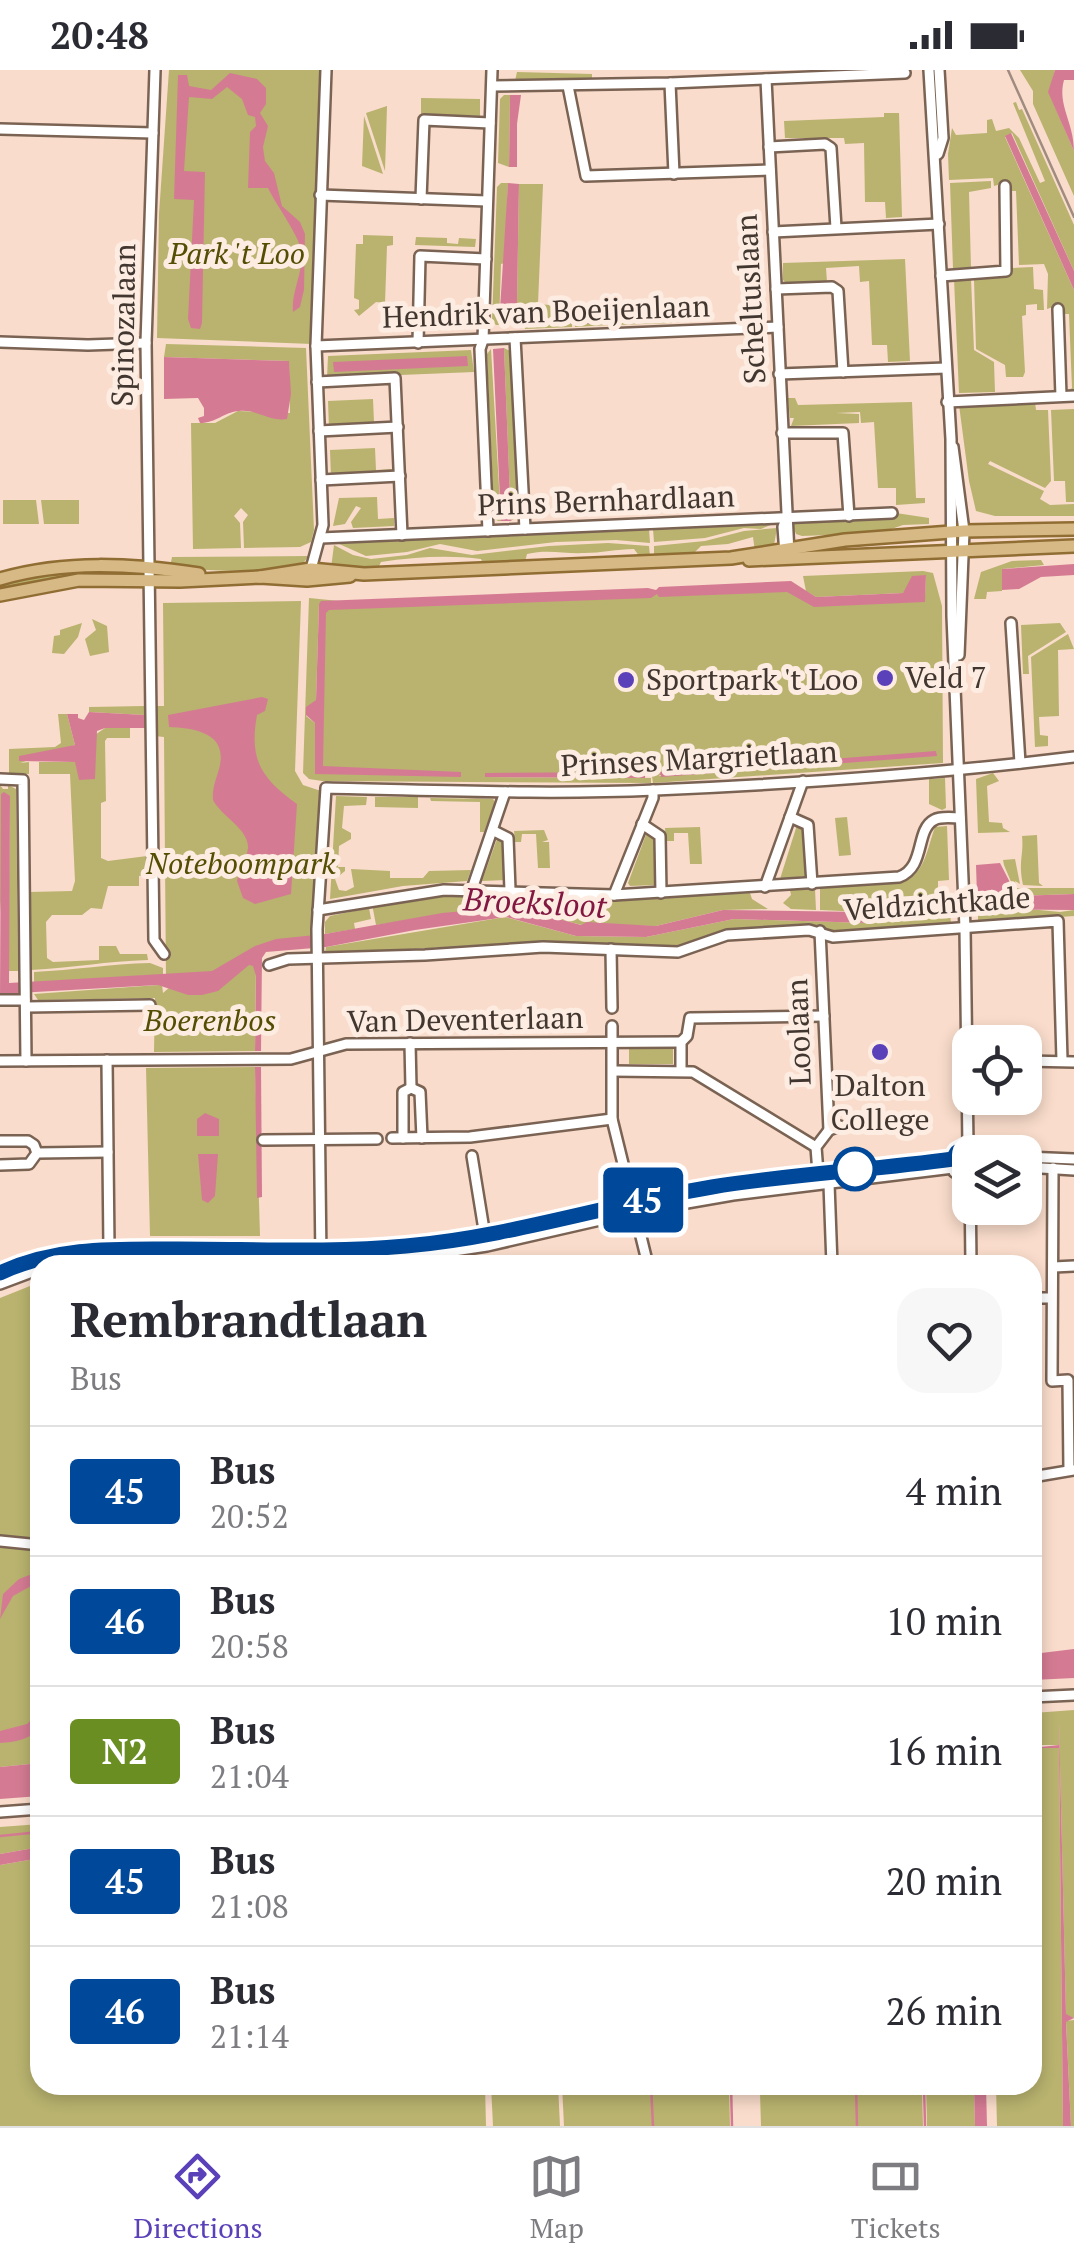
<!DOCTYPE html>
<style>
body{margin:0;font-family:"PT Serif",serif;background:#f7f7f7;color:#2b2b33;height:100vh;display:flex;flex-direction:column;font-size:38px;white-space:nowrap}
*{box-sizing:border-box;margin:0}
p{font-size:32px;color:#7c7c81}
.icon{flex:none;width:55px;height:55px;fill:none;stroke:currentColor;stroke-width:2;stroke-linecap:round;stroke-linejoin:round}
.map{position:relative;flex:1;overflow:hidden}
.details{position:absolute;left:30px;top:1185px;width:1012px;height:840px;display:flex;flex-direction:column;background:#fff;border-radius:30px;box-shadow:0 5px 15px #0003}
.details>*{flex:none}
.badge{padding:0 20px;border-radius:8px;font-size:35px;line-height:65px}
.fabs{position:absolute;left:952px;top:955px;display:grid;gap:20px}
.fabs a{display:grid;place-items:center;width:90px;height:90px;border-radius:20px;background:#fff;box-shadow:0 5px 15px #0003;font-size:50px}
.map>.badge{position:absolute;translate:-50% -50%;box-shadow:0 0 0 5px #fff}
.round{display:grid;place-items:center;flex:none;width:105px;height:105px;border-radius:30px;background:#f7f7f7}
.summary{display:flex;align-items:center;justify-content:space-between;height:170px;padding:0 40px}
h1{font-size:48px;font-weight:600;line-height:75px}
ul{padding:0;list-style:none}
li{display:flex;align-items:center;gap:30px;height:130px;padding:0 40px;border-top:2px solid #e1e1e2}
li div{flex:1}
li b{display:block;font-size:38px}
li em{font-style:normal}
li .badge{min-width:110px;font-weight:700;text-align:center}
.status{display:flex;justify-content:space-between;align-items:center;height:70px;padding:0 50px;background:#fff;direction:ltr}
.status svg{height:28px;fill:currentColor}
.dock{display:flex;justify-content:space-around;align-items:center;height:140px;border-top:2px solid #e1e1e2;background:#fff;font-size:28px;color:#7c7c81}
.dock a{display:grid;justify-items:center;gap:5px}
.dock .on{color:#5b41b9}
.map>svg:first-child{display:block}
.green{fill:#b9b36f;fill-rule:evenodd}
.water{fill:#d47b93}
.pier{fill:#f9dccb}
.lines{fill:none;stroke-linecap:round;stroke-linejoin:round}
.stream{stroke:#d47b93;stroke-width:2.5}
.minor-casing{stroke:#7b6354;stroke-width:14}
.major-casing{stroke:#906d33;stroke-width:16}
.minor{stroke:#fff;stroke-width:9}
.major{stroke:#d6b985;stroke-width:11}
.tram{stroke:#9f8b7f;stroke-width:2.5}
.line-casing{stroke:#fff;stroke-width:22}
.line{stroke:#004899;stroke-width:15}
.poi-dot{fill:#5b41b9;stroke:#fdece1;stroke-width:4}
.stop-dot{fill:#fff;stroke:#004899;stroke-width:5}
.labels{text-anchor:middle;stroke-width:10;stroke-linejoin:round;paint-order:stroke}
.park-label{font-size:30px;font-style:italic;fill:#544e04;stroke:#fdece1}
.street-label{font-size:30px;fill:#423730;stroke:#fdece1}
.poi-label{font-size:30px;fill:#423730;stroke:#fdece1;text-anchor:start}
.water-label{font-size:32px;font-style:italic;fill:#821841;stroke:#fdece1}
</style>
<div class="status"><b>20:48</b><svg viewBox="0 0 49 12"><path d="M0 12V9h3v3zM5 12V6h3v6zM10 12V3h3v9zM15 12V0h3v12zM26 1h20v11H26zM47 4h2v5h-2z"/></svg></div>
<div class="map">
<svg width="1074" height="2056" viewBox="0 0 1074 2056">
<rect width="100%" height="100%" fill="#f9dccb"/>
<g class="green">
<polygon points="169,0 321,0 312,274 157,268 159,144"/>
<polygon points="1020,0 1055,0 1049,23 1074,81 1074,126 1033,34 1033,21"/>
<polygon points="517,2 592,4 592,12 515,11"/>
<polygon points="504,25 510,25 509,97 498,93 500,29"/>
<polygon points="421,28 480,29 480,46 421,44"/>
<polygon points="1016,32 1019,40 1022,39 1074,155 1074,201 1012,63 1005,67 1074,220 1074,322 1066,322 1072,318 1069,244 1062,244 1061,234 1047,239 1048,204 1044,194 1019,195 1016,121 1009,121 1008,112 994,116 993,108 949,110 948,84 952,58 956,65 987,63 987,50 992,49 996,61 1009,58 1019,68 1040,113 1045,111 1013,33"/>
<polygon points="387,36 385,101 366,43"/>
<polygon points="884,43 899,43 902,147 886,148 885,132 865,132 864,73 845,74 844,68 785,68 784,51 884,47"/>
<polygon points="364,46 383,104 362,96"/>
<polygon points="991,111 991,118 969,122 971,198 953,198 950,113"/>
<polygon points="501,113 508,113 505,193 501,194 499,255 496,255 492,251 497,117"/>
<polygon points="519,114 543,114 538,234 572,237 572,257 525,259 524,252 513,254 517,235"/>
<polygon points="363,165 393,166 393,175 387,176 385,233 376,232 359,246 354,240 359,239 359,230 354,228 356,174 363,174"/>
<polygon points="416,167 447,168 447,173 458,174 459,168 476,169 475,177 415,175"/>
<polygon points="905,189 910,291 888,292 887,275 872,275 869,211 860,212 859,196 826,198 827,212 787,214 783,210 783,193"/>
<polygon points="1033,197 1034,219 1043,220 1044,240 1037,240 1037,234 1026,235 1026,245 1022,246 1025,302 1023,307 1006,307 1005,295 976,279 974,209 1001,208 1012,198"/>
<polygon points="954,209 971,209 974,280 994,292 995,322 959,323"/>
<polygon points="645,233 673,239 673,253 616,255 616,240"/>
<polygon points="608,235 609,255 575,257 574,236"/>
<polygon points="166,274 306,278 314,460 311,472 300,477 244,478 243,452 248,445 241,438 234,446 240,453 241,478 193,479 191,353 215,353 238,341 290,343 289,291 164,287"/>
<polygon points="504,278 512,282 519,445 511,451"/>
<polygon points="491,279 501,451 498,451 494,448 487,284"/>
<polygon points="471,280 474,302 327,308 328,286"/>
<polygon points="788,328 795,328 798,335 912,332 916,428 925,428 925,433 896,435 896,418 878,418 874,352 861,353 860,342 836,343 859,344 859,353 791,356 794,348 790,348"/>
<polygon points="373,329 374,352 390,351 390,355 329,359 328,331"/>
<polygon points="1035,332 1036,340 1048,340 1051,411 1045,418 990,391 988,394 1044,421 1040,429 1050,435 1074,434 1074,446 995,446 976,441 969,411 959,335"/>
<polygon points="1074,339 1074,432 1066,432 1065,411 1054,411 1051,340"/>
<polygon points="375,378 376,400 392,399 392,404 331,407 330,380"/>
<polygon points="377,427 378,449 394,448 394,456 353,458 351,452 361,438 356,436 345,454 333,456 339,428"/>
<polygon points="3,430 36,430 39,454 3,454"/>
<polygon points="41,430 79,430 79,454 44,454"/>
<polygon points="896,443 929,448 929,454 903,455 880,463 802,466 796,464 793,456 794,453 896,449"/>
<polygon points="773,454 761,459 744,458 705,468 654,472 653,459"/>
<polygon points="777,458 774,475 755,482 753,467 728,474 701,476 693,484 654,486 654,476 705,471 744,461"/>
<polygon points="649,459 650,473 616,470 556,472 477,481 440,474 407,482 366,486 337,473"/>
<path d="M608 473 649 476 650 486 640 487 634 479C617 479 601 483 584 483 564 484 548 479 527 484L525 492 483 494 481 489C449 485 413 487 381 492L378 498H331L334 475 353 485 371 489 407 485 430 478 472 485 549 476Z"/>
<path d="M309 486 300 497C256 502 214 502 170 497L172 487Z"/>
<polygon points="1041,490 1044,495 1002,499 1002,521 987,522 986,529 974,529 981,502 1012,491"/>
<polygon points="131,499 131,505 63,506 0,520 0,514 48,503"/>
<path d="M923 501 933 503 942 536 943 693 653 713 652 706 486 707 651 708V713L322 711 309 709 303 703 309 528 339 531 319 534 316 630 306 646 315 653V703L322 535 792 517 817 531 925 526 926 506 903 523 816 527 806 521 803 506ZM901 688 659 706 660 705Z"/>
<polygon points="301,531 295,701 303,715 321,721 314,867 266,875 219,906 166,912 164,667 155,666 155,636 164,636 163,533"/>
<polygon points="92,549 107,556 109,582 90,586 85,569 96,560"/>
<polygon points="82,553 78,567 64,584 52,583 54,566 60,565 60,560"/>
<polygon points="1060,553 1066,562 1028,586 1029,604 1023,604 1021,555"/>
<polygon points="1068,564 1074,579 1058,580 1059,646 1039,647 1040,665 1048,666 1048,676 1035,677 1031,587"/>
<polygon points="145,636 145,645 89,642 89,637"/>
<polygon points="58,644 67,644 75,675 20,693 29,692 29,704 9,704 9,679 55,677 61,673"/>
<path d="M105 658H130V668H107L105 671 106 731 101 733V788L108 791 147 786V804L139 806V816H108L102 839 91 838 82 845H52L46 852 47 888 53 892 99 890V876H116L120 884H147L148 890C108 891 71 898 31 900L30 822 72 821 75 811 70 704H39V692H75L95 708V665Z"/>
<polygon points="993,703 999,711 987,716 989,752 1002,753 1003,758 1010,762 978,763 976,709"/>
<polygon points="945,708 946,738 942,740 929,734 929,709"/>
<polygon points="0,715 3,719 8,719 8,715 16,719 18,901 8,901 10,726 0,842"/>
<polygon points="336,726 367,727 366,735 344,736 342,758 351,763 351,769 339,776 338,797 345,797 345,801 335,809 339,820 346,821 354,817 351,799 390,801 390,808 423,808 429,801 471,800 467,811 403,816 330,829"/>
<polygon points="375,727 418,727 418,738 375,737"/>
<polygon points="430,728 493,729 495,732 484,762 480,762 480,732 431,731"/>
<polygon points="847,747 851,785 839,786 835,748"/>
<polygon points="797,755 803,759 807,806 780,809"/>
<path d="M947 756 949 810 938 811V819H946L950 832 864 842 820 840V817L890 811 891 814C925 810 925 785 935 757Z"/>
<polygon points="700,757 702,794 690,794 688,763 674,763 674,771 666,771 665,758"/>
<polygon points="544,760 548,770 542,772 549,772 550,798 538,798 536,764 522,764 521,772 515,772 514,761"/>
<polygon points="647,762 656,769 658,812 656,815 630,816 628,813"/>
<path d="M1037 765 1039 813 1043 816 1023 815C1018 790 1024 786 1022 766Z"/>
<polygon points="497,769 501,769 504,774 506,810 482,811"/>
<polygon points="1015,789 1020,814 1015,811 1017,818 1074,818 1074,824 1017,826 1004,795 1003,790"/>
<polygon points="815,819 816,840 791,839 783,833 791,825 790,820"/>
<polygon points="464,823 608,828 750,823 752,829 768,839 723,840 656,856 582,855 519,840 505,843 498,838 376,855 372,834"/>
<polygon points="1008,837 1060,842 1074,840 1074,846 978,853 978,839"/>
<polygon points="369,838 371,849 354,853 355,859 325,864 325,852 330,846"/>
<polygon points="950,842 951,854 833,862 816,855 727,861 676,877 534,873 325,883 326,877 505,847 576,866 646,867 734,849 868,853"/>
<polygon points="248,891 256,893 255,981 154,982 155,928 38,930 34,924 158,915 162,915 163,923 170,917"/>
<path d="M150 893 163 898V906L34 913V902C74 900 110 894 150 893Z"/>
<rect x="629" y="979" width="44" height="15"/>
<polygon points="255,997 260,1166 150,1166 146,998"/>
<polygon points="40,1212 40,1693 0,1697 0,1228"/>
<polygon points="1074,1640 1074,1948 1066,1945 1059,1652 1059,1675 1033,1675 1033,1643"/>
<polygon points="1033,1678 1059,1678 1063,2056 997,2056 996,2015 1032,2015"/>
<polygon points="40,1754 40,1777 0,1784 0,1757"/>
<polygon points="40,1788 40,2015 485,2015 486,2056 0,2056 0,1795"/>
<polygon points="1074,1950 1074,2056 1071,2056 1066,1951"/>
<polygon points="491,2015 558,2015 560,2056 493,2056"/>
<polygon points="562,2015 729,2015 730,2056 564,2056"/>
<polygon points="784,2015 922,2015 923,2056 761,2056 760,2022 784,2022"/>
<polygon points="926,2015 974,2015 975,2056 927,2056"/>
</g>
<g class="water">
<path d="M1055 0H1074V10H1064C1057 35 1074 52 1074 81L1048 22Z"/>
<path d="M230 3 257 9 266 18V34L260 43 268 56 263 77 265 91 274 103 282 136 300 152 305 164 304 220 300 237 293 242C291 223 302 205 302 185 301 167 277 137 268 118H248L250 62 256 56 255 47 248 45 242 29 227 17 212 29 189 27 184 101 205 102 202 253 200 259 191 258 188 249 194 130 174 129 178 5H187L189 16 211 20Z"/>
<polygon points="510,25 521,25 517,54 517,97 509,97"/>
<polygon points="1011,63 1074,201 1074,220 1005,66"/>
<polygon points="508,113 519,114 517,235 513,254 499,255"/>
<polygon points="504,278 511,451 501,451 493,279"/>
<polygon points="467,286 468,296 334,302 333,292"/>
<path d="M164 287 289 291 291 324 287 349C270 352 257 339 239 341 224 342 216 353 200 353L198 348 204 346V338L198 328 164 329Z"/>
<polygon points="1074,494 1074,505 1041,507 1019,519 1002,520 1002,499"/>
<polygon points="926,505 925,532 814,537 787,522 659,527 657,524 651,528 329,540 326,543 323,696 461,702 461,707 315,704 315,653 306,645 306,637 316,630 319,534 321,531 648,518 656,520 659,517 791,511 816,527 903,523 912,506"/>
<path d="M262 627 268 629 265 641 257 645C249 690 261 708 297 734L291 824 255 834 243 828 237 811C239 799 247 789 248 778 249 759 221 746 213 730 212 718 216 710 219 699 229 663 195 658 169 657L168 645Z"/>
<polygon points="89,642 145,645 146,658 105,658 97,661 95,709 79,710 75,692 19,691 19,686 75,675 67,644 78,644 78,648 84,650"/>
<polygon points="936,681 937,686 661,707 660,702"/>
<polygon points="645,702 645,708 485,707 485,703"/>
<polygon points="4,722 10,726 9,913 212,901 255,876 276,869 325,864 442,843 498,838 506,843 529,841 581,855 587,852 656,856 723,840 863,842 977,826 976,795 1000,793 1017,826 1074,824 1074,840 978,839 868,853 734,849 646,867 576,866 506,847 415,860 326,877 266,882 262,888 261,981 255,981 256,906 253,896 249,895 218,921 202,925 188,925 158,915 0,924 1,724"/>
<polygon points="255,997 261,997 262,1127 257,1128"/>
<polygon points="205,1043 219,1049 219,1066 197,1066 197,1049"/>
<polygon points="198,1084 218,1084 215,1126 208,1133 202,1130"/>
<polygon points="40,1501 40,1511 13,1526 0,1549 3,1524 19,1509"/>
<polygon points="1074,1579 1074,1608 1033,1610 1033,1584"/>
<path d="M40 1641V1659C27 1670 16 1672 0 1673V1661L27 1654Z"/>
<polygon points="1059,1651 1066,1944 1074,1948 1066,1952 1071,2056 1063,2056 1059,1678 1032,1678 1059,1675"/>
<polygon points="40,1693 40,1726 0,1729 0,1697"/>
<polygon points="40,1777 40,1788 0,1795 0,1784"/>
<polygon points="974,2015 986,2015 987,2056 975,2056"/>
</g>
<polygon class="pier" points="972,814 976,814 977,844 951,847 950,827 972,822"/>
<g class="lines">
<g class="stream">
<polyline points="514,249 542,255 555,252 607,253"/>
<polyline points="620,252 627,243 639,245 645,242 666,250"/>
<polyline points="0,1766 40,1762"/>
<polyline points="651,2015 653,2056"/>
<polyline points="731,2015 732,2056"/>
<polyline points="856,2015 857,2056"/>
<polyline points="924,2015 925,2056"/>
</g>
<defs>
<g id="minor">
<polyline points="155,0 146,273 154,870 164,884"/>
<polyline points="929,0 951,369 952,546 965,858 968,1076"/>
<polyline points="766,9 789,484"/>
<polyline points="670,13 674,104"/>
<polyline points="492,16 670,13 905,3"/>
<polyline points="568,16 586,106 770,100"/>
<polyline points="0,59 153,63"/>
<polyline points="769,77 825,74 831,78 836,158"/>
<polyline points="938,84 943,68 939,0"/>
<polyline points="320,125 487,131"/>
<polyline points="421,129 424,50 490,53"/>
<polyline points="773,162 939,154"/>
<polyline points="941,206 1006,201 1005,116"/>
<polyline points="776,219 832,217 838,221 843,302"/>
<polyline points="1058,239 1061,326"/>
<polyline points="515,268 525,459"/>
<polyline points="0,272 88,275 146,273"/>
<polyline points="418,273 420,186 486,189"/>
<polyline points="316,276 778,257"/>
<polyline points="779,304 946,298"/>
<polyline points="317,312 395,308 402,465"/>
<polyline points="947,332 1074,326"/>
<polyline points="319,361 398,357"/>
<polyline points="782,363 843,363 849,446"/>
<polyline points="953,377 964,461 959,585"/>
<polyline points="321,410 400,406"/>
<polyline points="488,461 480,279 483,270 492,0"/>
<polyline points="321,468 892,443"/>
<polyline points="785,484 783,457 786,448"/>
<polyline points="311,499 323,455 316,276 326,0"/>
<polyline points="1011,553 1020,693"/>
<polyline points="0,709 23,710 26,991"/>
<polyline points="790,747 808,755 812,814"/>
<polyline points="642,754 660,766 661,823"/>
<polyline points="494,761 508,768 510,820"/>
<polyline points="765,817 803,711"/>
<polyline points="472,819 505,722"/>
<polyline points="614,825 653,728 653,720"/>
<path d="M318 840 444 820 614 825 899 807C926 797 915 760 934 750 941 746 953 748 960 748"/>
<polyline points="820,861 829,1060"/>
<polyline points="611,879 612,938"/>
<polyline points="269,895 288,889 425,885 543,877 678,882 727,865 809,860 833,867 1058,851 1062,990"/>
<polyline points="0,930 25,930"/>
<polyline points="27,937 150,935"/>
<polyline points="612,956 612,1049 648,1195"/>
<polyline points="410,973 411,1018"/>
<polyline points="107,990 109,1179"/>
<polyline points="0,991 291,989 346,974 681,972"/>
<polyline points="1025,991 1074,992"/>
<polyline points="681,1000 681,972 687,966 690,948 824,946"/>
<polyline points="613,1001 693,1002 816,1077"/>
<polyline points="392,1068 470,1067 612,1049"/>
<polyline points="403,1068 403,1022 411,1018 420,1022 422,1068"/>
<polyline points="263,1070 377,1069"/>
<polyline points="0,1071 28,1071 34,1075 37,1083"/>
<polyline points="472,1086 485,1166"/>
<polyline points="1025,1087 1074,1089"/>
<polyline points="0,1095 29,1094 37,1083 108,1082"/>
<polyline points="1025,1097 1074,1100"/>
<polyline points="1053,1098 1052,1311 1068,1310 1069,1400"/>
<polyline points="970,1111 971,1195"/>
<polyline points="970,1111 954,1102 955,1085 968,1076 983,1082"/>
<path d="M321 1190 317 859 326 718C436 720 545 725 655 720 794 714 935 704 1074 687"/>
<polyline points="60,1195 110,1190 368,1189 434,1184 487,1176 635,1142 733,1125 953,1098"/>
<polyline points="832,1195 829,1114 818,1103 816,1077 829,1060 840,1056"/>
<polyline points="1054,1197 1074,1196"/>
<polyline points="0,1203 46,1186 92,1180 369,1178 433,1174 485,1166 714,1116 953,1089"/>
<polyline points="0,1214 40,1199"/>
<polyline points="1032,1228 1051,1228"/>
<polyline points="1032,1407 1074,1400"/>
<polyline points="0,1471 40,1475"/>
<polyline points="1032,1627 1074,1625"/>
<polyline points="0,1742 40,1739"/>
</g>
<g id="major">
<polyline points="749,490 1074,476"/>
<polyline points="260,507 311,499 364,504 731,488 845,470 964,461 1074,459"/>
<path d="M0 509C65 490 132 494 199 504"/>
<polyline points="0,525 79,510 180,511 260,507 307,510 350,506"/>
</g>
</defs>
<use href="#minor" class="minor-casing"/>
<use href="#major" class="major-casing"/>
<use href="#minor" class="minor"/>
<use href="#major" class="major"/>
<polyline class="tram" points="1008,0 1074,147"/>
</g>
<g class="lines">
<defs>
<path id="line" d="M0 1203C57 1176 117 1179 179 1179 254 1179 331 1183 406 1176 510 1167 609 1134 712 1117 792 1104 873 1100 953 1089L957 1082 968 1076 983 1082"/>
</defs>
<use href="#line" class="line-casing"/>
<use href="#line" class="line"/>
</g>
<g class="poi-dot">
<circle cx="885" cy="608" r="10"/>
<circle cx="626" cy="610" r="10"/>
<circle cx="880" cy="982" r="10"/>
</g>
<circle class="stop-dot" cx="855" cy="1099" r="20"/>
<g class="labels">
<g class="park-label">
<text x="237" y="194">Park 't Loo</text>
<text x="241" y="804">Noteboompark</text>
<text x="210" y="961">Boerenbos</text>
</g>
<g class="street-label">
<text transform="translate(751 229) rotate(-93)" y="10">Scheltuslaan</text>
<text transform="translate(546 242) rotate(-2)" y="10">Hendrik van Boeijenlaan</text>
<text transform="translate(124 255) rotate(-89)" y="10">Spinozalaan</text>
<text transform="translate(606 431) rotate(-2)" y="10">Prins Bernhardlaan</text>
<text transform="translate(699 689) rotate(-3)" y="10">Prinses Margrietlaan</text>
<text transform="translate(937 834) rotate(-4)" y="10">Veldzichtkade</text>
<text transform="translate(465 950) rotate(-1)" y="10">Van Deventerlaan</text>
<text transform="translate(799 962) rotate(-92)" y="10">Loolaan</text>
</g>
<g class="poi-label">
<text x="905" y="618">Veld 7</text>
<text x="646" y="620">Sportpark 't Loo</text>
<text x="880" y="1026" text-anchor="middle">Dalton<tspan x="880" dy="34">College</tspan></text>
</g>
<g class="water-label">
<text transform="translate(535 833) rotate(3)" y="11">Broeksloot</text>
</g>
</g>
</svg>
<div class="fabs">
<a><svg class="icon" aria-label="locate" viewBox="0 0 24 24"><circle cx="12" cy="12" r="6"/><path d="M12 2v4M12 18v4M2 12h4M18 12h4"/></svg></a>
<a><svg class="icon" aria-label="layers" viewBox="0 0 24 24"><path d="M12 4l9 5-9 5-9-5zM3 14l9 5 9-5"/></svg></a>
</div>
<b class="badge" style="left:643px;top:1130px;background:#004899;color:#fff">45</b>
<section class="details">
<div class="summary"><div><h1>Rembrandtlaan</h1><p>Bus</p></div><a class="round"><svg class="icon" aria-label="heart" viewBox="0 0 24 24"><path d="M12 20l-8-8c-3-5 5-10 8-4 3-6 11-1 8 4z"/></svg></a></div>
<ul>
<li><span class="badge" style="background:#004899;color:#fff">45</span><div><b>Bus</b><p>20:52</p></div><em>4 min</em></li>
<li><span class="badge" style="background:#004899;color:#fff">46</span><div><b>Bus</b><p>20:58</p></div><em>10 min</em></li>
<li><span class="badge" style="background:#6b8e23;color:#fff">N2</span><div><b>Bus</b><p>21:04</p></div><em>16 min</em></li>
<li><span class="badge" style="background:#004899;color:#fff">45</span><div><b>Bus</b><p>21:08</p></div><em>20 min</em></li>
<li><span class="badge" style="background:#004899;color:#fff">46</span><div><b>Bus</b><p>21:14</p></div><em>26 min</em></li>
</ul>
</section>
</div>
<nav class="dock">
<a class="on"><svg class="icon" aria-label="directions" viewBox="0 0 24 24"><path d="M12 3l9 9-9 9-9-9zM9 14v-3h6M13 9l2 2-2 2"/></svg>Directions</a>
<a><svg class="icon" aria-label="map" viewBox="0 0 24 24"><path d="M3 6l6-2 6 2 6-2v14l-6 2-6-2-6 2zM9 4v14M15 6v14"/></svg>Map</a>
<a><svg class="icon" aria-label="tickets" viewBox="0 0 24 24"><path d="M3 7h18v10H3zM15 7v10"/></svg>Tickets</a>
</nav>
